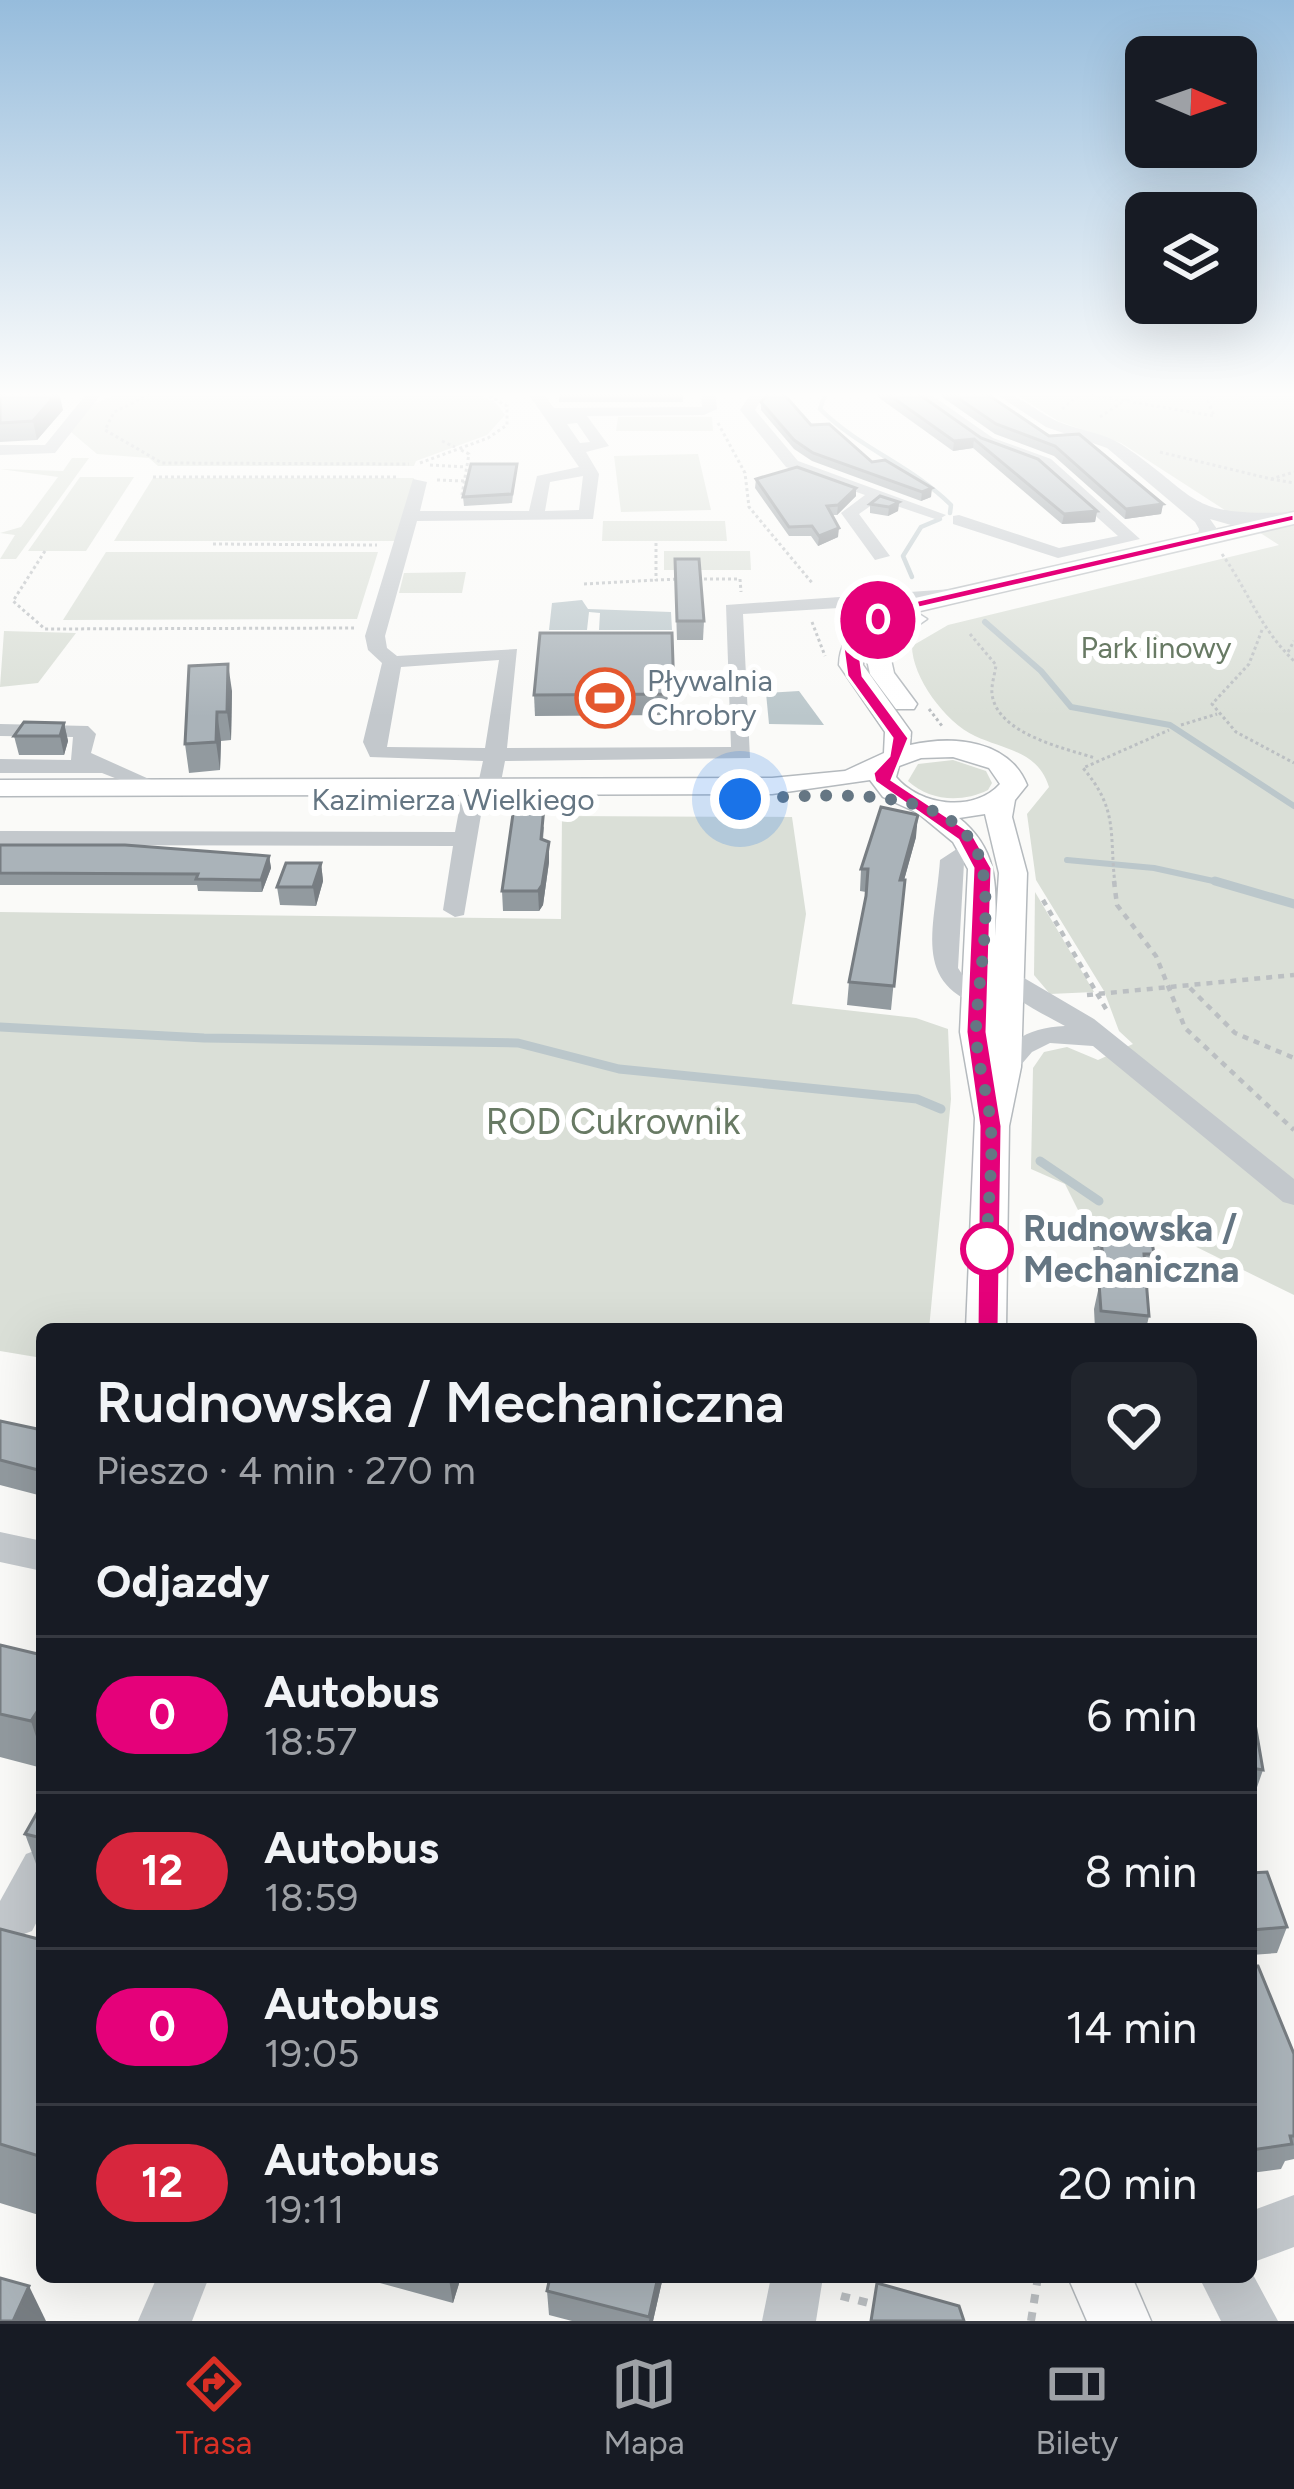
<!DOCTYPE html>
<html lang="pl">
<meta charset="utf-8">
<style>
body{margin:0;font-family:Figtree,sans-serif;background:#20242c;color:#f1f3f6;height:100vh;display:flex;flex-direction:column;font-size:45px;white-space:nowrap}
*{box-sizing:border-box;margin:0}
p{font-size:39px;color:#9ea1a6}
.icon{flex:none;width:66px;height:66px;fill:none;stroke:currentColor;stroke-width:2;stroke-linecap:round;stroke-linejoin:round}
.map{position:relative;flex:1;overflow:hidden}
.panel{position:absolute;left:36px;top:1323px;width:1221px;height:960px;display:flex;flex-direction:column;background:#171b24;border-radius:18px;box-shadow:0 12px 48px #0002}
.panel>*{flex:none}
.badge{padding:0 24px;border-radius:39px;font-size:42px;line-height:78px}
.needle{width:78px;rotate:92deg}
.buttons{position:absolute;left:1125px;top:36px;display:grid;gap:24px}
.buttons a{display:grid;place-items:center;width:132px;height:132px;border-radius:18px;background:#171b24;box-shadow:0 12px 48px #0002;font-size:60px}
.you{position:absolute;width:60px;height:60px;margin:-30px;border:9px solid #fff;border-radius:50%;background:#1a73e8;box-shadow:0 0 0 18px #1a73e833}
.map>.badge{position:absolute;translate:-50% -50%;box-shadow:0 0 0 6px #fff}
h2{padding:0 60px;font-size:45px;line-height:108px}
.round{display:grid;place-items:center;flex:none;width:126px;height:126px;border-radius:18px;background:#20242c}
.overview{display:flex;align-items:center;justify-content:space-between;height:204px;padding:0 60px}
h1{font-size:57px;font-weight:600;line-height:90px}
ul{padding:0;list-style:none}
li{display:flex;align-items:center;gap:36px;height:156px;padding:0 60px;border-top:3px solid #363941}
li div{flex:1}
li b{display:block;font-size:45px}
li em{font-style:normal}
li .badge{min-width:132px;font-weight:700;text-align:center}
.dock{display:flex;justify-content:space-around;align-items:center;height:168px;border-top:3px solid #363941;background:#171b24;font-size:33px;color:#9ea1a6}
.dock a{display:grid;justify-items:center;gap:6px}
.dock .current{color:#d93025}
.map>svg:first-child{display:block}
.green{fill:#dadfd7}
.water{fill:#bbc7cb}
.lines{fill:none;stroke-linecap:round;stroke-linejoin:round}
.stream-far2{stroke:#bbc7cb;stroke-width:4.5}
.stream-far1{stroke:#bbc7cb;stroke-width:6}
.stream{stroke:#bbc7cb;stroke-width:9}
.major-casing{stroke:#b5babe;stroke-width:3}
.path-far2{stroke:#bbbfc2;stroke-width:3;stroke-dasharray:3 3;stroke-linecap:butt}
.path-far1{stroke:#bbbfc2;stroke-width:4.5;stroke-dasharray:6 6;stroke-linecap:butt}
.path{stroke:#bbbfc2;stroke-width:8;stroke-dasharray:9 9;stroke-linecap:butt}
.minor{fill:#c3c8cc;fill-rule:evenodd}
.major{fill:#fff;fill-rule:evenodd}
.wall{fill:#929a9f}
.shaded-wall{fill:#777d82}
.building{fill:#aab3b9;stroke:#777d82;stroke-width:3}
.line{fill:#e5017a;stroke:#fff;stroke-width:3}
.walk{stroke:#657683;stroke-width:12;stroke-dasharray:0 21.6}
.stop-dot{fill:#fff;stroke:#e5017a;stroke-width:6}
.labels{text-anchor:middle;stroke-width:12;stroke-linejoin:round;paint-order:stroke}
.far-park-label{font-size:30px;fill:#687a64;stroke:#fff}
.far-poi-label{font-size:30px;fill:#657683;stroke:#fff;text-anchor:start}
.far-street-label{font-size:30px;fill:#657683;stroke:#fff}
.park-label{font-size:36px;fill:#687a64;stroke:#fff}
.stop-label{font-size:36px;font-weight:bold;fill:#657683;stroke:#fff;text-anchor:start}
</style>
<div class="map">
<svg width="1294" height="2321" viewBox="0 0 1294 2321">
<rect width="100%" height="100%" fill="#fafaf8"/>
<g class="green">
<polygon points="122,392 474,392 495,402 505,415 487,435 416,461 414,466 158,466 149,458 97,454 71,432 93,404"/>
<path d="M1012 392H1294V1295L1170 1234 1082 1218 1065 1184 1031 1169 1033 1068 1044 1052 1067 1047 1098 1060 1133 1044 1119 1031 1104 991 1036 880 1027 814 1049 787C1038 751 1005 750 975 736 945 722 912 677 912 646L948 625 1279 545 1121 443 1058 421Z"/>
<polygon points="618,417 712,417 713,431 616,431"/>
<polygon points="698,454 711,510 621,512 614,456"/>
<polygon points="72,458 89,458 16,559 0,559 15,535 0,533 21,527 58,477 0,469 63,471"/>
<polygon points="80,477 134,477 86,551 28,551"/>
<polygon points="153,478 414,478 396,541 114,541"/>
<polygon points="603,521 725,521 727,541 602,541"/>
<polygon points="664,551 750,551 751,570 664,570"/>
<polygon points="106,552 378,552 357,619 63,620"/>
<polygon points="466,572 462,593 399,593 404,573"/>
<polygon points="4,631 76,633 38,683 0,687"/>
<path d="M953 760 986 771 992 783 988 790C962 803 929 801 908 781L918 764Z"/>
<polygon points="562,816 792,817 806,914 792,1004 916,1018 948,1029 951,1099 929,1329 42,1329 42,1358 0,1351 0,912 561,919"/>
<polygon points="1035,892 1094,992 1050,994 1034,975"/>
</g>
<g class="water">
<polygon points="582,600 588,609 671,612 672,630 599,630 600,613 589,612 587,630 549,630 552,603"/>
<polygon points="799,691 824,725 769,724 766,693"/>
</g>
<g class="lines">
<g class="stream-far2">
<path d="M826 392 820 409C859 448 912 466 951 505L950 513"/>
<polyline points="912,577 903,556 921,527 940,519"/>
</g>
<g class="stream-far1">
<polyline points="985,622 1041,671 1071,707 1170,725 1294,806"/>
<polyline points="1067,860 1154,868 1227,884"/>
</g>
<g class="stream">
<polyline points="1215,881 1294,904"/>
<polyline points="0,1027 204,1038 518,1043 619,1069 917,1099 941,1109"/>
<polyline points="1040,1161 1099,1201"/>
</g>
<defs>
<g id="major">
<path d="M1294 512V524L916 612 927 619 898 639 890 655 894 673 917 704 914 709H896L870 674 866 655 881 630 901 618C878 629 863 638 863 665L911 732 910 745C953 735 1009 740 1027 785L1015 800 1012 817 1027 873 1021 1067 1009 1126 1006 1329H966L975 1118 960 1032 968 869 953 842 918 813 883 797 870 780 772 794 0 796V780L772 778 845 771 884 753 885 732 839 665C840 624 880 608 915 598ZM953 757 989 768 1000 784C974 813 920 806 896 777L899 766 921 758ZM985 814 999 873 995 936C996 888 1000 851 959 818Z"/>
<polygon points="1068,2277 1132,2277 1151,2321 1087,2321"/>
</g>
</defs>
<use href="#major" class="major-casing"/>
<g class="path-far2">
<polyline points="155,392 114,412 105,430 162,463 409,464"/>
<polyline points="1074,392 1214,416 1208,401 1217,392"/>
<polyline points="1224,392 1246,397 1252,392"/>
<polyline points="1062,409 1081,393"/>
<polyline points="1100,417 1137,392"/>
<polyline points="718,423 745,473 749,507 813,584"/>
<polyline points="442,441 455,447"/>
<polyline points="461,450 469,454 462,495"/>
<polyline points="1160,452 1271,479 1294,472"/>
<polyline points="420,463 488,438 507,425 507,406 483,392"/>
<polyline points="430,465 466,467"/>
<polyline points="153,477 396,477"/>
<polyline points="1271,479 1294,483"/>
<polyline points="437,480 465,481"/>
<polyline points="656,543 656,580 680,579"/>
<polyline points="213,544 377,545"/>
<polyline points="45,551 13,601 45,629 354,628"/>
<path d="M1222 554C1250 594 1259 627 1294 661"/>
<polyline points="698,579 740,579 741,592"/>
<polyline points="584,584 656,580"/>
<polyline points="812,622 825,656"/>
<polyline points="1262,630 1249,664 1212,704 1236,732 1294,763"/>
<path d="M970 634 996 665C995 674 991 685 992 694 997 734 1064 748 1095 758"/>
<polyline points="1288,652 1294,641"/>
<polyline points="929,709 942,726"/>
<polyline points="1181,725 1217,714"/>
<path d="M1115 884C1109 834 1119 810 1083 768L1169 730"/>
</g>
<g class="path-far1">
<polyline points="1114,881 1117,905 1156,956 1185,1028 1294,1130"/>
<polyline points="1043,900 1106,1009"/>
<polyline points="1190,988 1235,1033 1294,1058"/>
<polyline points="1087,995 1294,975"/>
</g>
<g class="path">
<polyline points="841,2296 876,2305"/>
<polyline points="1031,2321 1038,2277"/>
</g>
<g class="minor">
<polygon points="88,392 103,392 55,453 0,455 0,445 45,445"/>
<path d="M527 392H542L554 408 702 407 701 392H715L717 409 704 415 587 416 609 446 586 452 599 474 593 519 417 521 385 636 387 648 397 656 517 649 507 748 731 747 726 605 952 589 961 595 952 601 743 614 750 758 505 761 500 787 483 803 464 915 455 917 443 910 453 846 0 845V831L455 832 461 800 478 784 483 761 370 757 363 742 382 663 368 650 365 636 413 479 427 482 420 511H529L537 476 579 467ZM577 423 590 442 580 443 567 424ZM583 476 579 510 545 511 550 482ZM499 660 485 748 387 747 401 667Z"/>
<polygon points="752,392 766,392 755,410 798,461 946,515 938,520 879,500 859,514 890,556 875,560 841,513 865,495 786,467 740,410"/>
<polygon points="910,392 927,392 993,438 1051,459 1140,539 1058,558 953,524 953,516 959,515 1059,548 1118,536 1039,465 983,444"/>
<path d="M993 392C1020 392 1035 412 1059 422 1079 430 1103 433 1121 444 1202 498 1184 517 1294 512V522L1231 525 1210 519 1217 529 1211 540 1196 544 1199 529 1195 522 1107 448 1046 427Z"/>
<polygon points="0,724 88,726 96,734 91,753 169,788 158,795 102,773 0,773 0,759 71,760 73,737 0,736"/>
<path d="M972 839 984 846 964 863 958 968 964 977 1006 997 1010 1003 997 1011C908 989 935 932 940 860Z"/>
<path d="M1007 968 1094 1019 1294 1179V1205L1283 1202 1093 1046 1050 1043 1032 1052 1014 1073H994L990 1067C1009 1040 1031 1027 1065 1026 1038 1011 1013 1000 994 976L998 970Z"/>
<polygon points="0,1532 42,1541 42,1571 0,1562"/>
<polygon points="42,1848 42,1912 32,1931 16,1937 0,1931 0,1901 26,1854"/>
<polygon points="1294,2195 1294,2247 1251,2263 1251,2211"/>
<polygon points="1251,2271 1278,2321 1221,2321 1199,2277 1251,2277"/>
<polygon points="157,2277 209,2277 192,2321 138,2321"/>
<polygon points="771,2277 823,2277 816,2321 762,2321"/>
</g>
<use href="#major" class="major"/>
</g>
<g class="wall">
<polygon points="0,392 63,410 37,440 0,442"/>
<rect x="559" y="392" width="124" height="10"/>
<polygon points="871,392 916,392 981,438 1097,511 1095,522 1062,524 973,448 953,451"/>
<polygon points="935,392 984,392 1049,436 1163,504 1161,514 1125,519 1054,456 995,434"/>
<polygon points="761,402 811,425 931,497 921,501 812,461 794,449 761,410"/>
<polygon points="517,464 512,503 464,506 463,497"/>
<polygon points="756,479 856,488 856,496 837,515 832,515 838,537 818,546 811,536 789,536 755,488"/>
<polygon points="899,502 898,511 888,516 870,513 870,504"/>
<polygon points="675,577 704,621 703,640 677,640"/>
<polygon points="232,691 231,740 221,741 220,770 189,773 185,744"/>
<polygon points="674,694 674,715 535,716 534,695"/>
<polygon points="64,723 68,741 64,755 19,755 14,736"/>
<polygon points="544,826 543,840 549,862 543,905 539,911 503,911 502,891"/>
<polygon points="916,837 904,880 891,1010 847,1005 849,982 866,892 860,891 861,869"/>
<polygon points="0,845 269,856 271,868 262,892 198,891 197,885 0,885"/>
<polygon points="321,863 323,881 316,906 280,905 277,887"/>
<polygon points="1098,1221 1154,1254 1149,1281 1146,1280 1149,1316 1146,1329 1095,1329 1094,1309 1099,1286 1093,1247"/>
<polygon points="0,1421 42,1430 42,1496 0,1485"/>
<polygon points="0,1645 42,1655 42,1768 0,1757"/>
<polygon points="1251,1718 1263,1770 1254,1796 1251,1796"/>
<polygon points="42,1804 42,1880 25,1834"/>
<polygon points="1251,1873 1287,1927 1277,1953 1251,1955"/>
<polygon points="0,1929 42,1940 42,2216 0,2203"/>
<polygon points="1251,1966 1294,2054 1294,2159 1285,2161 1281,2169 1251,2173"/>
<polygon points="358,2277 461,2277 453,2303"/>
<polygon points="663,2277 653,2321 572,2321 549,2315 547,2291"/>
</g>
<g class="shaded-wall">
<polygon points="59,392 63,410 37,440 33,421"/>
<polygon points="974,439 973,448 953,451 954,441"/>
<polygon points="856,488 856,496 837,515 838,505"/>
<polygon points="932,488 931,497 921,501 922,492"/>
<polygon points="899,502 898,511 888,516 889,507"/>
<polygon points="1163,504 1161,514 1125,519 1126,509"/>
<polygon points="1097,511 1095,522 1062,524 1064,514"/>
<polygon points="839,528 838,537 818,546 819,536"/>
<polygon points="228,664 232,691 231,740 227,712"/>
<polygon points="217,712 221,741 220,770 216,742"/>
<polygon points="64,723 68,741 64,755 60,736"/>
<polygon points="918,815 916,837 898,902 900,880"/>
<polygon points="549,842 549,862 543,905 539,911 538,891"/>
<polygon points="269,856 271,868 262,892 261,880"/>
<polygon points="321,863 323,881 316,906 313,887"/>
<polygon points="42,1704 42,1755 31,1721"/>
<polygon points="450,2277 461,2277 453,2303 449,2279"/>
<polygon points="658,2277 663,2277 653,2321 649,2321"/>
<polygon points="29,2286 46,2321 13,2321"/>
</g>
<g class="building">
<polygon points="0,392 58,392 33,421 0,423"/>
<polygon points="770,392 782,392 811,425 829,424 872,462 885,460 932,488 922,492 813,453 794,440 761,402"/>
<polygon points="885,392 916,392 981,438 1038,459 1097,511 1064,514 974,439 954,441"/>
<polygon points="949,392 984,392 1049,436 1079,434 1163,504 1126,509 1055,446 996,424"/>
<polygon points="471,464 517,464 512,494 463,497"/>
<polygon points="797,467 856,488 838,505 827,506 839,528 819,536 812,526 789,527 756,479"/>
<polygon points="880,496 899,502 889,507 870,504"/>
<polygon points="675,559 699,559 704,621 677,621"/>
<polygon points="540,633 672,633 674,694 534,695"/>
<polygon points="228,664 227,712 217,712 216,742 185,744 189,666"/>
<polygon points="24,722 64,723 60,736 14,736"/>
<polygon points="514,807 544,807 541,839 549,842 542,885 538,891 502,891"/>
<polygon points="881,807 918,815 900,880 905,880 894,986 849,982 866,896 868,869 861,869"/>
<polygon points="0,845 125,845 269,856 261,880 196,879 198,874 0,873"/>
<polygon points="286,863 321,863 313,887 277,887"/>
<polygon points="1098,1221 1149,1224 1154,1254 1144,1254 1149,1316 1101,1311 1099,1283 1107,1284"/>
<polygon points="0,1421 42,1430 42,1471 0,1460"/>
<polygon points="0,1645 42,1655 42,1704 31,1721 0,1714"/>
<polygon points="1251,1718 1254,1718 1263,1770 1251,1768"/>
<polygon points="42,1804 42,1838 25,1834"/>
<polygon points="1267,1872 1287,1927 1251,1930 1251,1873"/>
<polygon points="0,1929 42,1940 42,2157 0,2144"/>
<polygon points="1251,1966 1258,1966 1294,2054 1294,2136 1290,2136 1292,2144 1251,2150"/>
<polygon points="550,2277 658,2277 649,2317 547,2291"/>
<polygon points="0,2278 29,2286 13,2321 0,2321"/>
<polygon points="877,2283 959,2306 964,2321 871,2321"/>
</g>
<linearGradient id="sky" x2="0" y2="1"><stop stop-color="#96bcdc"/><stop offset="0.55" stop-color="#fdfdfc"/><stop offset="1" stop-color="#fdfdfc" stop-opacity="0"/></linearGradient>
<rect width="1294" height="717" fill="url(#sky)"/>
<polygon class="line" points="1294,514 1294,521 919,608 878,626 859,647 863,676 909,738 892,780 972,833 992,868 987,1032 1002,1126 999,1329 986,1338 977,1335 979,1126 966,1032 973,868 958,840 875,782 873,773 889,756 892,738 847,676 843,647 867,620 910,602"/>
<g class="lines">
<path class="walk" d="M740 799C808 798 967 773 983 872 991 923 978 977 976 1029 976 1063 989 1095 991 1129 993 1168 987 1209 987 1249"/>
</g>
<defs>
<symbol id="stadium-ring" viewBox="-11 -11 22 22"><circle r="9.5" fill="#fff" stroke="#e4572e" stroke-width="1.5"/><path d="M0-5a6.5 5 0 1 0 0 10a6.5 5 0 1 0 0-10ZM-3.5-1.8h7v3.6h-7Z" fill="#e4572e"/></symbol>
</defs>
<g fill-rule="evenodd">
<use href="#stadium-ring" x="572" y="665" width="66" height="66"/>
</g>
<circle class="stop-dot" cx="987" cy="1249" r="24"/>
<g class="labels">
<g class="far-park-label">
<text x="1156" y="658">Park linowy</text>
</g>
<g class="far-poi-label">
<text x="647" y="691">Pływalnia<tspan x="647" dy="34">Chrobry</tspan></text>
</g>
<g class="far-street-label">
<text x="453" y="810">Kazimierza Wielkiego</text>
</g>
<g class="park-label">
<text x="613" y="1134">ROD Cukrownik</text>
</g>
<g class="stop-label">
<text x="1023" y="1241">Rudnowska /<tspan x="1023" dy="41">Mechaniczna</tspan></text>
</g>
</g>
</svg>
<div class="buttons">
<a><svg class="needle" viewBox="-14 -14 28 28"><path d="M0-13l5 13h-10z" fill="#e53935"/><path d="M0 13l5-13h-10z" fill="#9ea1a6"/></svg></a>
<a><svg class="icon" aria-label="layers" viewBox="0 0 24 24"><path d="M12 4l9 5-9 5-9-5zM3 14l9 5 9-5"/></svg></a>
</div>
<div class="you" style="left:740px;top:799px"></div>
<b class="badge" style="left:878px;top:620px;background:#e5017a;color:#fff">0</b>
<section class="panel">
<div class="overview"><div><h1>Rudnowska / Mechaniczna</h1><p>Pieszo · 4 min · 270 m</p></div><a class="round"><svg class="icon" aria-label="heart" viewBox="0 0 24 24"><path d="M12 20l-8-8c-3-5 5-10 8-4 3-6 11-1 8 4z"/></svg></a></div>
<h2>Odjazdy</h2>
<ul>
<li><span class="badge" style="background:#e5017a;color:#fff">0</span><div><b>Autobus</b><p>18:57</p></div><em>6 min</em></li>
<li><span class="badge" style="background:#d7263d;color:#fff">12</span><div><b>Autobus</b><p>18:59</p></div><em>8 min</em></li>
<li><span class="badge" style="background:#e5017a;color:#fff">0</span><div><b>Autobus</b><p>19:05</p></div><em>14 min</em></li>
<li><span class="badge" style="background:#d7263d;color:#fff">12</span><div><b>Autobus</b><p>19:11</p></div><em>20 min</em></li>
</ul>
</section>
</div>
<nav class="dock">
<a class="current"><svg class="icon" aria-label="directions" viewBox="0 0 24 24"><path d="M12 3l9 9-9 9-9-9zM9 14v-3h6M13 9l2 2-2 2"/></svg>Trasa</a>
<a><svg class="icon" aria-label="map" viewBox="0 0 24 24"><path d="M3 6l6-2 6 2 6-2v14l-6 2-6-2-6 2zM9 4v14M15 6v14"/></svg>Mapa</a>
<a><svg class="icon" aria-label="tickets" viewBox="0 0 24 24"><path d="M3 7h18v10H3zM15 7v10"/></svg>Bilety</a>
</nav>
